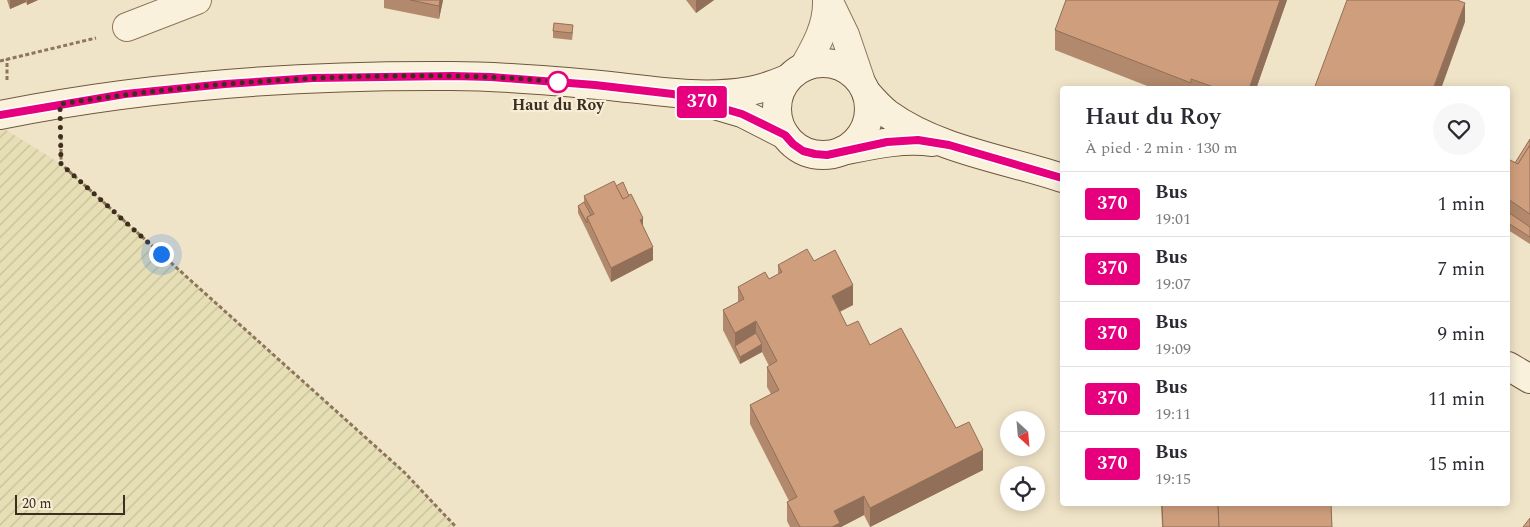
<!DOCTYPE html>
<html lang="fr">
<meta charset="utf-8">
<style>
body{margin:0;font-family:Spectral,serif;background:#f7f7f7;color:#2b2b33;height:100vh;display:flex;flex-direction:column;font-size:19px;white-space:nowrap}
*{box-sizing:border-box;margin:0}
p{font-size:16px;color:#7c7c81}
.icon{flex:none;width:28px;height:28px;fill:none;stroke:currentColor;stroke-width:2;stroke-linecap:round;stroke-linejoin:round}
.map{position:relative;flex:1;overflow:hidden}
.side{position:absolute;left:1060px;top:86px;width:450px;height:420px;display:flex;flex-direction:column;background:#fff;border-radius:5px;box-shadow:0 2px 12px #0003}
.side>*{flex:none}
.badge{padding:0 10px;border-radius:4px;font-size:18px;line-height:32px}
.needle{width:32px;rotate:154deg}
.buttons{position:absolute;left:1000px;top:411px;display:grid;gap:10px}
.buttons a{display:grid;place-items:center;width:45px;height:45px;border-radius:50%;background:#fff;box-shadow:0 2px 12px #0003;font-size:25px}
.scale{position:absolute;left:15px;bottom:12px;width:110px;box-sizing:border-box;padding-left:5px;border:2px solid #3d2e20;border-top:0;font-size:14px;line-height:18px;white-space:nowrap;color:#3d2e20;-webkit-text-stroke:4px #f7eed8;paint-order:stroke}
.you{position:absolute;width:25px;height:25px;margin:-12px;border:4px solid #fff;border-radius:50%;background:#1a73e8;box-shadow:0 0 0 8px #1a73e833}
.map>.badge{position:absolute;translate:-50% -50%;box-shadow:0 0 0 2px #fff}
.round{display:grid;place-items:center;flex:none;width:52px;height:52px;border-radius:26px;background:#f7f7f7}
.summary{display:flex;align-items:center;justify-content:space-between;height:85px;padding:0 25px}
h1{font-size:24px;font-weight:600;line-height:38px}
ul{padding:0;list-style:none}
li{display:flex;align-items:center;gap:15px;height:65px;padding:0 25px;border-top:1px solid #e1e1e2}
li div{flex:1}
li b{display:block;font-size:19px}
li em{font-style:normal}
li .badge{min-width:55px;font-weight:700;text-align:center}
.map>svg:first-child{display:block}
.farmland{fill:url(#farmland-furrows)}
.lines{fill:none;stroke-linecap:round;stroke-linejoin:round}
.minor-casing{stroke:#8d765c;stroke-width:30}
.secondary-casing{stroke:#6f573f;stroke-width:30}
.path{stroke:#8d765c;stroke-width:3;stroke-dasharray:4 2.5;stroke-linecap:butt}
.minor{stroke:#faf1dc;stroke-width:28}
.secondary{stroke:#faf1dc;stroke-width:28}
.wall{fill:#b2896c}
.shaded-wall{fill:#916f58}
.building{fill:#cf9f7d;stroke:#916f58}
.line-casing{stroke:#fff;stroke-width:11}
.line{stroke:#e6007e;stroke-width:8}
.walk{stroke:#3d2e20;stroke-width:5;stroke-dasharray:0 9}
.stop-dot{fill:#fff;stroke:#e6007e;stroke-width:2.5}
.labels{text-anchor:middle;stroke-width:4.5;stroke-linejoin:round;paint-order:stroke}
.stop-label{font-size:16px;font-weight:bold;fill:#3d2e20;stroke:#f7eed8}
</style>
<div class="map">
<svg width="1530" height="527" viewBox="0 0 1530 527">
<defs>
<pattern id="farmland-furrows" width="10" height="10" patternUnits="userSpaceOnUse" patternTransform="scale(1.25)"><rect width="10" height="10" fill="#e6deb5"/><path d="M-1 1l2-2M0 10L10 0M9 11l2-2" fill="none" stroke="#c6bf9b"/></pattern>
</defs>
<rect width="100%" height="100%" fill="#f0e4c8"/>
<polygon class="farmland" points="3,128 61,164 404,472 456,527 0,527 0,129"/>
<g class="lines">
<defs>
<g id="minor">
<polyline points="828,0 845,35 861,82"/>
<polyline points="127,27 197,0"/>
<path d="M804 67C816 46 828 25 827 0"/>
</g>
<g id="secondary">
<circle cx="823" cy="109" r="46"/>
<path d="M866 92C873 100 880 108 888 114 938 150 1005 159 1062 178"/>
<polyline points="701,101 742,113 785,135"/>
<path d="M0 115C149 85 300 75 452 76 504 76 558 81 610 86 656 91 703 99 749 91 762 89 775 84 787 79"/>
<path d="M842 151C872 145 901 138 933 142"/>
<polyline points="1508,366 1530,379"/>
</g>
</defs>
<use href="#minor" class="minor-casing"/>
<use href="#secondary" class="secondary-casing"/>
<g class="path">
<polyline points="0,61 96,38"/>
<polyline points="7,80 7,59"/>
<polyline points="61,136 61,164 404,472 456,527"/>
</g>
<use href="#minor" class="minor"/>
<use href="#secondary" class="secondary"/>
</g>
<g class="wall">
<polygon points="7,0 38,0 27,5 26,2 10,9"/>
<polygon points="384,0 443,0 439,19 384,8"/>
<polygon points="686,0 714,0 696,13"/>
<polygon points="1066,0 1287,0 1256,89 1155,89 1055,50 1055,30"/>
<polygon points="553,31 573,32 572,40 553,38"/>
<polygon points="1530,139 1530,244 1508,230 1508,162 1515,163"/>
<polygon points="616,186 643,227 653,260 611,282 587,231 578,213 578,206 584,202 584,196"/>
<polygon points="814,261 853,305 840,312 847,326 870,345 956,428 983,470 870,527 864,515 841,527 790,527 787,521 787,502 789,501 750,424 750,405 771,394 767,387 767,367 769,366 762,352 740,364 723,330 723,310 738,302 738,287 769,279 778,274 778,265"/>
<polygon points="1161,504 1331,504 1332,527 1162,527"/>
</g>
<g class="shaded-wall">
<polygon points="10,0 26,0 26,2 10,9"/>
<polygon points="27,0 38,0 27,5"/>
<polygon points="440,0 443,0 439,19 439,6"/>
<polygon points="696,0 714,0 696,13"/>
<polygon points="1280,0 1287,0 1256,89 1249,89"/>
<polygon points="1465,3 1465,22 1441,89 1433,89"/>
<polygon points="643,218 643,231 640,220"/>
<polygon points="653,247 653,260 611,282 611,268"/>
<polygon points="853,285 853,305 832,315 832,296"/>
<polygon points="756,321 756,340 735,346 735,333"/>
<polygon points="762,344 762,352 740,364 740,357"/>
<polygon points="983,450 983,470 870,527 870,508"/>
<polygon points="864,496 864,515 841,527 832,527 834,511"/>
</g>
<g class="building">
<polygon points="410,0 440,0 439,6"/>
<polygon points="1066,0 1280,0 1249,89 1219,89 1191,79 1191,83 1055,30"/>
<polygon points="1347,0 1457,0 1465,3 1433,89 1314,89"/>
<polygon points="554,23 573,25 572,33 553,31"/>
<polygon points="1530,139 1530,145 1518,164 1515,163"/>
<polygon points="1530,145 1530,214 1508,199 1508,162 1510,160 1518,164"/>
<polygon points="614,181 623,199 631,194 643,218 640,220 653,247 611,268 587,217 594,214 584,196"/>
<polygon points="623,182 629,196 623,199 616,186"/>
<polygon points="584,202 591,215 587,217 587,223 578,206"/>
<polygon points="1508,212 1530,227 1530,237 1508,223"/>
<polygon points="807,249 814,261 835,250 853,285 832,296 847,326 858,321 870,345 901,328 956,428 969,422 983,450 870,508 864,496 834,511 840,523 832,527 800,527 787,502 797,497 750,405 779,390 767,367 777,361 756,321 735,333 723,310 744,299 738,287 765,272 769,279 782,272 778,265"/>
<polygon points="756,333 762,344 740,357 735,346"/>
<polygon points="1162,504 1218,504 1219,527 1163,527"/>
<polygon points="1218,504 1331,504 1332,527 1219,527"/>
<polygon points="1530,518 1530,527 1523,527"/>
</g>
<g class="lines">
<defs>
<polyline id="line" points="0,115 125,94 225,84 313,78 452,76 491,77 595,85 673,94 742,114 785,135 793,144 803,151 815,154 827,155 887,142 918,140 949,145 1062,178"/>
</defs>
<use href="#line" class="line-casing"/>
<use href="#line" class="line"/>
<path class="walk" d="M161 254 61 164 60 104C190 84 321 74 452 76 489 76 525 79 562 82H558"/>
</g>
<circle class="stop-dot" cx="558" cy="82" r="10"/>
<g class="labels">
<g class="stop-label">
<text x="558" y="110">Haut du Roy</text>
</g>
</g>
</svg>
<div class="buttons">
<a><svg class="needle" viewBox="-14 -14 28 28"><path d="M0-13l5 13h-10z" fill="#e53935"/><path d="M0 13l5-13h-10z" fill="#7c7c81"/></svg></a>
<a><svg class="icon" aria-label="locate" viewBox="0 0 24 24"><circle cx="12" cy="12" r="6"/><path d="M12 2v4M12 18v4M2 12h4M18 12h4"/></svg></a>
</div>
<div class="scale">20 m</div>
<div class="you" style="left:161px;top:254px"></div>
<b class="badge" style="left:702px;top:102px;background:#e6007e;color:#fff">370</b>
<section class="side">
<div class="summary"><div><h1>Haut du Roy</h1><p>À pied · 2 min · 130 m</p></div><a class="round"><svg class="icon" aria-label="heart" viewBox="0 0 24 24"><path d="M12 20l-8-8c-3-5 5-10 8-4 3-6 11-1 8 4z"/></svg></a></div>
<ul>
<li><span class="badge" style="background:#e6007e;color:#fff">370</span><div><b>Bus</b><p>19:01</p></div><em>1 min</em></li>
<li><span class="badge" style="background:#e6007e;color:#fff">370</span><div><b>Bus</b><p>19:07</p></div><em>7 min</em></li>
<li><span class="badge" style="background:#e6007e;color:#fff">370</span><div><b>Bus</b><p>19:09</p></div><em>9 min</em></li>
<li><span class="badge" style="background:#e6007e;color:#fff">370</span><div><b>Bus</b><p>19:11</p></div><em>11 min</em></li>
<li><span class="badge" style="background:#e6007e;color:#fff">370</span><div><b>Bus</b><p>19:15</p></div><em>15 min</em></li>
</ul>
</section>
</div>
